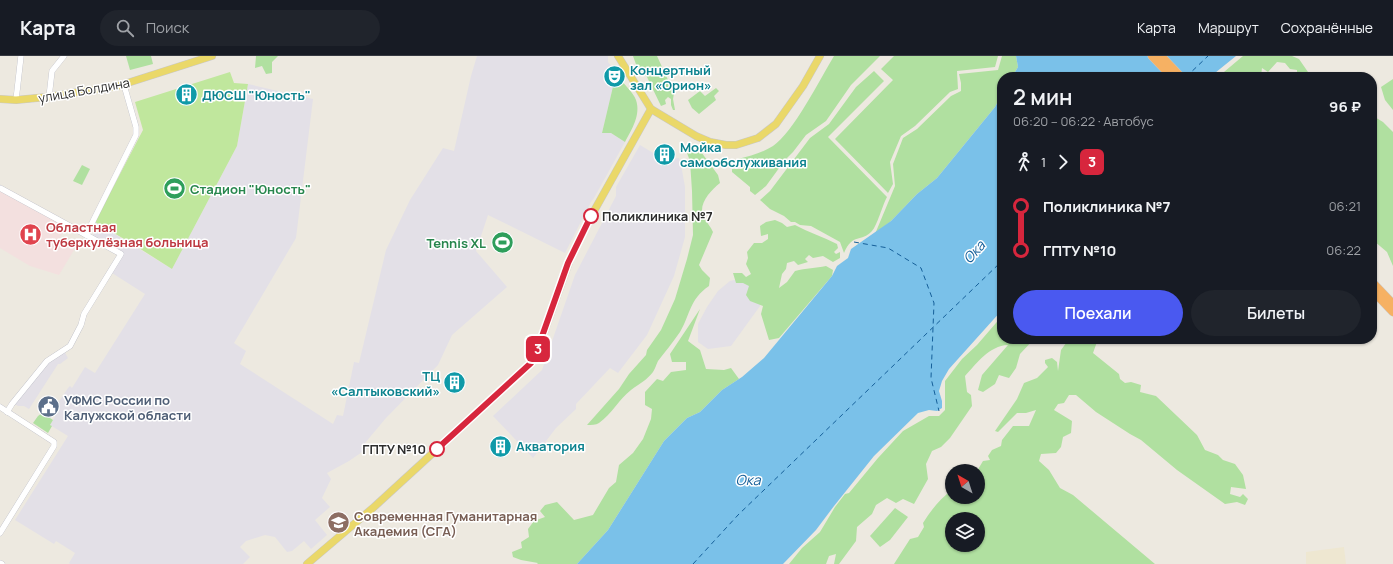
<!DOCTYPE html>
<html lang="ru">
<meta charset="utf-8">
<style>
body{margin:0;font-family:Manrope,sans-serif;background:#20242c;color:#f1f3f6;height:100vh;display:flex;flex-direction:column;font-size:15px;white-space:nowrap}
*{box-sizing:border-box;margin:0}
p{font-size:13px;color:#9ea1a6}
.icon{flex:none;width:22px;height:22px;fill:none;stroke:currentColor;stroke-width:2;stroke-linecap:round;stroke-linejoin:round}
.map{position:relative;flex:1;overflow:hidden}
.side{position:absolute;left:997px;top:16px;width:380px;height:272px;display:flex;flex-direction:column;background:#171b24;border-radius:16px;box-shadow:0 1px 3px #0004}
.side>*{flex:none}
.badge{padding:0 8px;border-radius:6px;font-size:14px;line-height:26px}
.needle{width:26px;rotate:321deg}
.tools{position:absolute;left:945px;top:408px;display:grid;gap:8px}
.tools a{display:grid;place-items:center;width:40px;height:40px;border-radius:50%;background:#171b24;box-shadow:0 1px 3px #0004;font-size:20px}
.map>.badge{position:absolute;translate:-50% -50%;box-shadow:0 0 0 2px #fff}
.legs{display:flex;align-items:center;gap:6px;height:44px;padding:0 16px;font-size:13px}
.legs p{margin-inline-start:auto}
.headline{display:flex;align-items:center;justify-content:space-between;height:68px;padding:0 16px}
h1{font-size:22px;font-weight:600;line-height:30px}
.primary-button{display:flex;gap:8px;margin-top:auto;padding:8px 16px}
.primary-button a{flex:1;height:46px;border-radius:24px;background:#4a59f0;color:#fff;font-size:16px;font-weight:600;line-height:46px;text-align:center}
.primary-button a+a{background:#20242c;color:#f1f3f6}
ul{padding:0 16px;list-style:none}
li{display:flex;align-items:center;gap:14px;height:44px;font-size:15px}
li i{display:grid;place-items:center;width:6px;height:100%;margin:0 5px;background:currentColor}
li i::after{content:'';width:10px;height:10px;margin:-5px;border:3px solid;border-radius:50%;background:#171b24}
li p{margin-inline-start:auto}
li:first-child i{background:linear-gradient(#0000 50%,currentColor 0)}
li:last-child i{background:linear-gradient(currentColor 50%,#0000 0)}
header{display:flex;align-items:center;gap:24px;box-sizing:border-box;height:56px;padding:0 20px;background:#171b24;border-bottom:1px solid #363941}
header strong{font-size:19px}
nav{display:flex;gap:22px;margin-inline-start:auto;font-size:14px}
.search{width:280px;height:36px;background:#20242c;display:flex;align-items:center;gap:10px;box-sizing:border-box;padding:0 14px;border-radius:22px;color:#9ea1a6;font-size:15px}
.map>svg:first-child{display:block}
.industrial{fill:#e3e0e7}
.education{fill:#eee7d1}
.medical{fill:#f3e0df}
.green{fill:#b0e0a0;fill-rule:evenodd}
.pitch{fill:#c0e79d}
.water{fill:#7ac1e9}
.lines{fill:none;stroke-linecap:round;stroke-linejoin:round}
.ferry{stroke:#155f99;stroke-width:1;stroke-dasharray:5 4;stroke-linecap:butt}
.minor-casing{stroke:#b4b5bf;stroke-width:6}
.major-casing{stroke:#c8c8c8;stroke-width:8}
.highway-casing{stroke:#c8c8c8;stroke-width:9}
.minor{stroke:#fff;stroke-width:5.5}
.major{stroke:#ead869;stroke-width:7}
.highway{stroke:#f6b163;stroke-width:8}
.line-1-casing{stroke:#fff;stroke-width:9}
.line-1{stroke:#d7263d;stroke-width:6}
.stop-1-dot{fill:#fff;stroke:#d7263d;stroke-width:2}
.labels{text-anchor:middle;stroke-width:3;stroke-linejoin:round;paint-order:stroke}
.culture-label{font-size:13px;font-weight:bold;fill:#0d838f;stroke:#fff;text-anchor:start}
.street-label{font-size:13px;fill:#2d2d2d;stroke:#fff}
.leisure-label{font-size:13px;font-weight:bold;fill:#27864d;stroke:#fff;text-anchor:start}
.stop-label{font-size:13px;font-weight:bold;fill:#2d2d2d;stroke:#fff;text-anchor:start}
.health-label{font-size:13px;font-weight:bold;fill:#be3a42;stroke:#fff;text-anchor:start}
.service-label{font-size:13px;font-weight:bold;fill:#4e5e75;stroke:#fff;text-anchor:start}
.education-label{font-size:13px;font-weight:bold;fill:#785e54;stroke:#fff;text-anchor:start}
.water-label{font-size:14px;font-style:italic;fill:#155f99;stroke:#fff}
</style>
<header>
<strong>Карта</strong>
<div class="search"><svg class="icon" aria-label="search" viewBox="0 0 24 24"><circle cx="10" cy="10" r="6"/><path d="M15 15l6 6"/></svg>Поиск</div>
<nav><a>Карта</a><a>Маршрут</a><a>Сохранённые</a></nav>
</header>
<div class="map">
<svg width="1393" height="508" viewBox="0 0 1393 508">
<rect width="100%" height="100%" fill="#ede9e0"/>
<g class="industrial">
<polygon points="477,0 608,0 608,6 612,11 612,13 613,13 613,15 615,15 614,18 616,18 602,77 611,77 625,86 594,142 591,146 565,197 488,159 476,195 507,231 452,279 438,309 386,362 365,387 368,392 349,405 327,417 331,423 322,442 330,451 315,464 327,479 311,493 304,485 292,495 287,496 275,481 265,479 246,485 240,491 250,501 243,508 70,508 69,507 75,497 56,485 54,488 15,464 68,380 50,369 60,352 56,350 68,332 70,330 72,332 85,311 95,317 145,238 112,217 123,196 93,179 95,175 94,169 95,166 172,213 237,90 248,28 313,43 296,182 234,287 246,295 240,308 333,368 337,359 343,360 354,306 359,307 386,194 410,144 443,92 454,95 471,20"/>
<polygon points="640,89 665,104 679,102 682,114 685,131 685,181 674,220 647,279 618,317 610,312 576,348 576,353 556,372 533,402 493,360 542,314 575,219 616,140 616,131"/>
<polygon points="738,223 747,225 760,243 760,250 731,290 708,293 698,286 698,268 707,251 718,235 730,225"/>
<polygon points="64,295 68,302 60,308 58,308 29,353 24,350 18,350 15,348 48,306"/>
</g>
<polygon class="education" points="1344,491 1346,508 1306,508 1306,496"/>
<polygon class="medical" points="0,135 66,171 58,185 74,194 59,219 30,210 0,192"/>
<g class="green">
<polygon points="126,0 151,0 153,8 130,14"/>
<polygon points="256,0 278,0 272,6 272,17 266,18 262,10 255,12"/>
<polygon points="633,0 657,0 674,37 673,43 675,54 673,54 671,49 671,43 668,41 665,44 666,48 661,50 647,21 638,14"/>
<path d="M834 0H880L851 29 826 65 806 79 793 96 785 104 766 130 755 139 750 135V131L732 116V113H742L738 103C750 100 762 97 773 90 793 77 820 23 834 0Z"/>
<polygon points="894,0 998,0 995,11 957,15 958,33 950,36 915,70 901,80 890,106 893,128 888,137 835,83 893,24 881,13"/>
<polygon points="1002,0 1016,0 1018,11 1012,21 1002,21 1002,38 995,51 937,122 917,138 891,165 875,178 895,130 893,108 903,82 917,73 951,40 961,35 961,27 959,18 998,14"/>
<polygon points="1243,0 1292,0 1299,3 1308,16 1307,21 1297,20 1297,14 1290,13 1285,7 1277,6 1268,16 1262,12 1261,20 1259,21 1218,21"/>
<path d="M874 15 884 25 828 81 887 141C883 148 877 170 872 175 861 187 853 176 844 197L840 186 811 170 800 169 795 166H791L784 160 770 153 760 144 770 135 810 82 829 68 856 31Z"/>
<path d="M616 18C621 25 633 36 636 44 641 59 632 73 625 86L611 77H602Z"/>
<polygon points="1393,23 1393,54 1385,44 1381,31"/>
<polygon points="716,32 719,35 714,40 716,44 699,58 692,52 688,44 700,35 705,40"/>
<polygon points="1372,51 1374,55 1373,60 1383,66 1393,76 1393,210 1387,196 1374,185 1372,185"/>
<path d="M696 89 718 119 720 127C710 135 697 149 704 162 707 167 711 171 713 176L699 209 702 214 710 222 709 230C689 244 691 257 680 276 673 286 665 296 658 305 656 309 655 313 653 316 647 324 639 328 631 334 619 343 612 358 599 367 596 369 591 369 587 369L619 333 629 318 646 299 647 294 661 274 675 243 687 203 693 179 692 135 690 105 687 97 691 93H695Z"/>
<polygon points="82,109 90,113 82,129 73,125"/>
<path d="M775 164 782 167 787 171 795 169C808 176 823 181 837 188L838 192 834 196 836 198 840 196V202L833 206 823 200 813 202 809 199 805 203 808 206 798 209 794 205 787 207 786 213 782 218 779 232 787 226 795 215C806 212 816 212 826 210L833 214 832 220 779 282 769 284 761 258 763 250 750 245 746 239 749 230 743 227H736L733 217H742L746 221 751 218 746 208 748 202 747 196 754 187H762L768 183V178L761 180 760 170 766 166Z"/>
<polygon points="700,253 688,285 700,294 706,313 724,314 731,312 739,323 722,334 700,356 687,362 664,385 608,474 577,508 537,508 538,507 521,504 513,501 512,496 522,492 521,486 529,481 528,473 534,465 545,461 540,455 545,449 557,446 574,464 593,459 609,432 616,426 619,409 633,397 643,383 651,363 652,353 645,349 645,336 657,323 663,325 671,316 686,314 686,306 672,306 670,298"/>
<path d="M1002 260V283H1034L1020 298 1016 312 1009 322 999 319 995 328 983 336 978 334 982 319 1008 289C989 290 977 307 965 320L967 336 971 339 972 350 950 382 941 391 932 395 926 408 928 423 914 448 903 443 896 447 887 442 876 449 872 458 857 471 856 485 839 508H834L836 498 829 500 826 508H789L802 492 820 476 835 451 845 438 849 437 878 402 903 375 929 360H939L945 354V325L962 303 977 289Z"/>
<path d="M1069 283H1098L1093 297 1119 318 1120 323 1125 327 1131 326 1141 329 1140 336 1156 340 1197 379 1205 394 1218 399 1223 404 1235 408 1243 419 1246 433 1231 431 1230 438 1240 441 1243 438 1248 443 1245 449 1237 446 1225 448 1177 414 1141 384 1130 378 1096 356 1076 339H1069L1064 347 1058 348 1054 354 1072 365 1071 377 1063 381 1061 391 1056 397 1041 398 1039 405 1049 414 1060 432 1073 439 1155 508H894L910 483 918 481 924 471 923 467C931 454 940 443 952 434V441H978L977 415 983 405 990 404 988 400 992 394 1001 390 1002 384 1013 370H1029L1036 354 1026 357H1017L998 376 995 375 1017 343 1024 327 1037 322 1048 311 1045 307V304L1052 302 1057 306 1058 315 1061 294ZM952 463H978V489H952Z"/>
<polygon points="42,357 53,364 50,369 52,370 48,377 33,367 38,360"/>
<polygon points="895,452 908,461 890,484 880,491 870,480"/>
</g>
<polygon class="pitch" points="230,16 234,27 248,28 237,90 172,213 131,187 95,166 143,74 135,46"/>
<g class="water">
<polygon points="1016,0 1236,0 1210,21 1012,21 1018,11"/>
<polygon points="1002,38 1002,254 949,313 942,325 939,335 942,345 942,352 937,355 929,354 918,357 874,400 834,450 816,474 783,508 577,508 608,474 664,385 687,362 700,356 722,334 742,321 764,302 832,220 837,210 848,202 851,193 891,165 917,138 937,122 995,51"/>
</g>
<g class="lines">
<g class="ferry">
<polyline points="1186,21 1208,0"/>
<polyline points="854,186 888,192 921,212 934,247 931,322 939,355"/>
<polyline points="693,508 738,459 1002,205"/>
</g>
<defs>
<g id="minor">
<polyline points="49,41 52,15 64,0"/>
<polyline points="16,44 21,0"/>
<polyline points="0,132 121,198 84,258 81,269 70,290 47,305 12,348 7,356"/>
<polyline points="86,179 136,79 136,71 124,29"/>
<polyline points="0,351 54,386 54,390 0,477"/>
<polyline points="0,507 2,508"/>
</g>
<g id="major">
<polyline points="618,0 651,53 696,80 710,86 726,89 736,89 758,82 776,68 803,30 820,0"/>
<polyline points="0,43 16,44 47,41 118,30 212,0"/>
<polyline points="307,508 374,451 531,307 536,299 572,198 594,155 651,53"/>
</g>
<g id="highway">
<polyline points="1152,0 1172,21"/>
<polyline points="1161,0 1181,21"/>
<polyline points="1372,226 1393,248"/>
<polyline points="1372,234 1393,256"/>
</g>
</defs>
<use href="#minor" class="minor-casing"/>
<use href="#major" class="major-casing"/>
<use href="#highway" class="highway-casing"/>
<use href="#minor" class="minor"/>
<use href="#major" class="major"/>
<use href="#highway" class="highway"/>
</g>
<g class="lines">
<defs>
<polyline id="line-1" points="437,393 531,307 540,286 568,207 591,160"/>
</defs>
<use href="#line-1" class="line-1-casing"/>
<use href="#line-1" class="line-1"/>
</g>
<defs>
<symbol id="theatre-disc" viewBox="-11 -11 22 22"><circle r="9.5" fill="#0f9aa8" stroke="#fff"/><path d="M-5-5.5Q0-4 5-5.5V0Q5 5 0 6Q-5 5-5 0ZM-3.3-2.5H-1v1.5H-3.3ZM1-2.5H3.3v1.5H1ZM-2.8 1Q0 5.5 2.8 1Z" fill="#fff"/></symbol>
<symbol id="building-disc" viewBox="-11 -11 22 22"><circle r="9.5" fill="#0f9aa8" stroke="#fff"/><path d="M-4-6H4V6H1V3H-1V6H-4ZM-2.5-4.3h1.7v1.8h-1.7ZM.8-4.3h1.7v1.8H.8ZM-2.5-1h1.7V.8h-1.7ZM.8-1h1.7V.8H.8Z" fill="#fff"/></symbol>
<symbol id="stadium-disc" viewBox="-11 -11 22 22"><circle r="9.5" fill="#2e9e5b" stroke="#fff"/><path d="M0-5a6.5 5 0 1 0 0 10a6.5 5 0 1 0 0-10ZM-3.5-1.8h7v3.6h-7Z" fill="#fff"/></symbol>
<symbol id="hospital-disc" viewBox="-11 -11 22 22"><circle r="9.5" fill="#e0444e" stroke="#fff"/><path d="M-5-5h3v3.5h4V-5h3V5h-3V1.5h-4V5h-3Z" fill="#fff"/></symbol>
<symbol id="civic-disc" viewBox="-11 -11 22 22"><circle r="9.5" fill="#5c6f8a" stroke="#fff"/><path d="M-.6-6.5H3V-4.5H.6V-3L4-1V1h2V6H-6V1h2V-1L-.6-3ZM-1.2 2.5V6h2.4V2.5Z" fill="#fff"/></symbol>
<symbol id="university-disc" viewBox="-11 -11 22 22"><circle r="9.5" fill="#8d6e63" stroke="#fff"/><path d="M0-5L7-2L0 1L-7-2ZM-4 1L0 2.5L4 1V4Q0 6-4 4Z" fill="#fff"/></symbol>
</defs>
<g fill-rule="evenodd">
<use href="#theatre-disc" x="602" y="8" width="25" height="25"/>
<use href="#building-disc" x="174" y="26" width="25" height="25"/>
<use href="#building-disc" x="652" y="86" width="25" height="25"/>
<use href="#stadium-disc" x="162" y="120" width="25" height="25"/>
<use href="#hospital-disc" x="18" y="166" width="25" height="25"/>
<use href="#stadium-disc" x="490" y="174" width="25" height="25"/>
<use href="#building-disc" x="442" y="314" width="25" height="25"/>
<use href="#civic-disc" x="36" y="338" width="25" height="25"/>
<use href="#building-disc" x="488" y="378" width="25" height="25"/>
<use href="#university-disc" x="326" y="454" width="25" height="25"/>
</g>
<g class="stop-1-dot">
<circle cx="591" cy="160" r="7"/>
<circle cx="437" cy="393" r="7"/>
</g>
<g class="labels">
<g class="culture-label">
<text x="630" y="19">Концертный<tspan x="630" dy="15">зал «Орион»</tspan></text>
<text x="202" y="44">ДЮСШ "Юность"</text>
<text x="680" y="96">Мойка<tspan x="680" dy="15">самообслуживания</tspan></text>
<text x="440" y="325" text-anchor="end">ТЦ<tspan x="440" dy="15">«Салтыковский»</tspan></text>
<text x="516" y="395">Акватория</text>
</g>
<g class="street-label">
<text transform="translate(84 34) rotate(-10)" y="5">улица Болдина</text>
</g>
<g class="leisure-label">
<text x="190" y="138">Стадион "Юность"</text>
<text x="486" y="192" text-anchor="end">Tennis XL</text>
</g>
<g class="stop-label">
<text x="602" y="165">Поликлиника №7</text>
<text x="426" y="398" text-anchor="end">ГПТУ №10</text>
</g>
<g class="health-label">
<text x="46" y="176">Областная<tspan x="46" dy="15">туберкулёзная больница</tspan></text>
</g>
<g class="service-label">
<text x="64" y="349">УФМС России по<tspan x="64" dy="15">Калужской области</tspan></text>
</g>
<g class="education-label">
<text x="354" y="465">Современная Гуманитарная<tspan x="354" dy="15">Академия (СГА)</tspan></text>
</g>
<g class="water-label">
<text transform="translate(974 196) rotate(-48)" y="5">Ока</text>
<text x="748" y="429">Ока</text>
</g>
</g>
</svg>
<div class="tools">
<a><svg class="needle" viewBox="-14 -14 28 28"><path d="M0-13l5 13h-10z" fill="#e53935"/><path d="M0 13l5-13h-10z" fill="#9ea1a6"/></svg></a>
<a><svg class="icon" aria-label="layers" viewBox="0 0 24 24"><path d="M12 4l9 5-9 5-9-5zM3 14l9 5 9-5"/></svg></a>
</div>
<b class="badge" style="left:538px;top:293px;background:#d7263d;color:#fff">3</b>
<section class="side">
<div class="headline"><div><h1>2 мин</h1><p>06:20 – 06:22 · Автобус</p></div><b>96 ₽</b></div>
<div class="legs"><svg class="icon" aria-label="walk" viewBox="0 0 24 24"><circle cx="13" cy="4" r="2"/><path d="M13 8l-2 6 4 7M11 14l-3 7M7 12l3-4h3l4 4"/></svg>1<svg class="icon" aria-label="forward" viewBox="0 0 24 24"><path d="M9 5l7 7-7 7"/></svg><b class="badge" style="background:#d7263d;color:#fff">3</b></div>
<ul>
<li><i style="color:#d7263d"></i><b>Поликлиника №7</b><p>06:21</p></li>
<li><i style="color:#d7263d"></i><b>ГПТУ №10</b><p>06:22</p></li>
</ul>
<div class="primary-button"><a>Поехали</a><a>Билеты</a></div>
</section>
</div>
